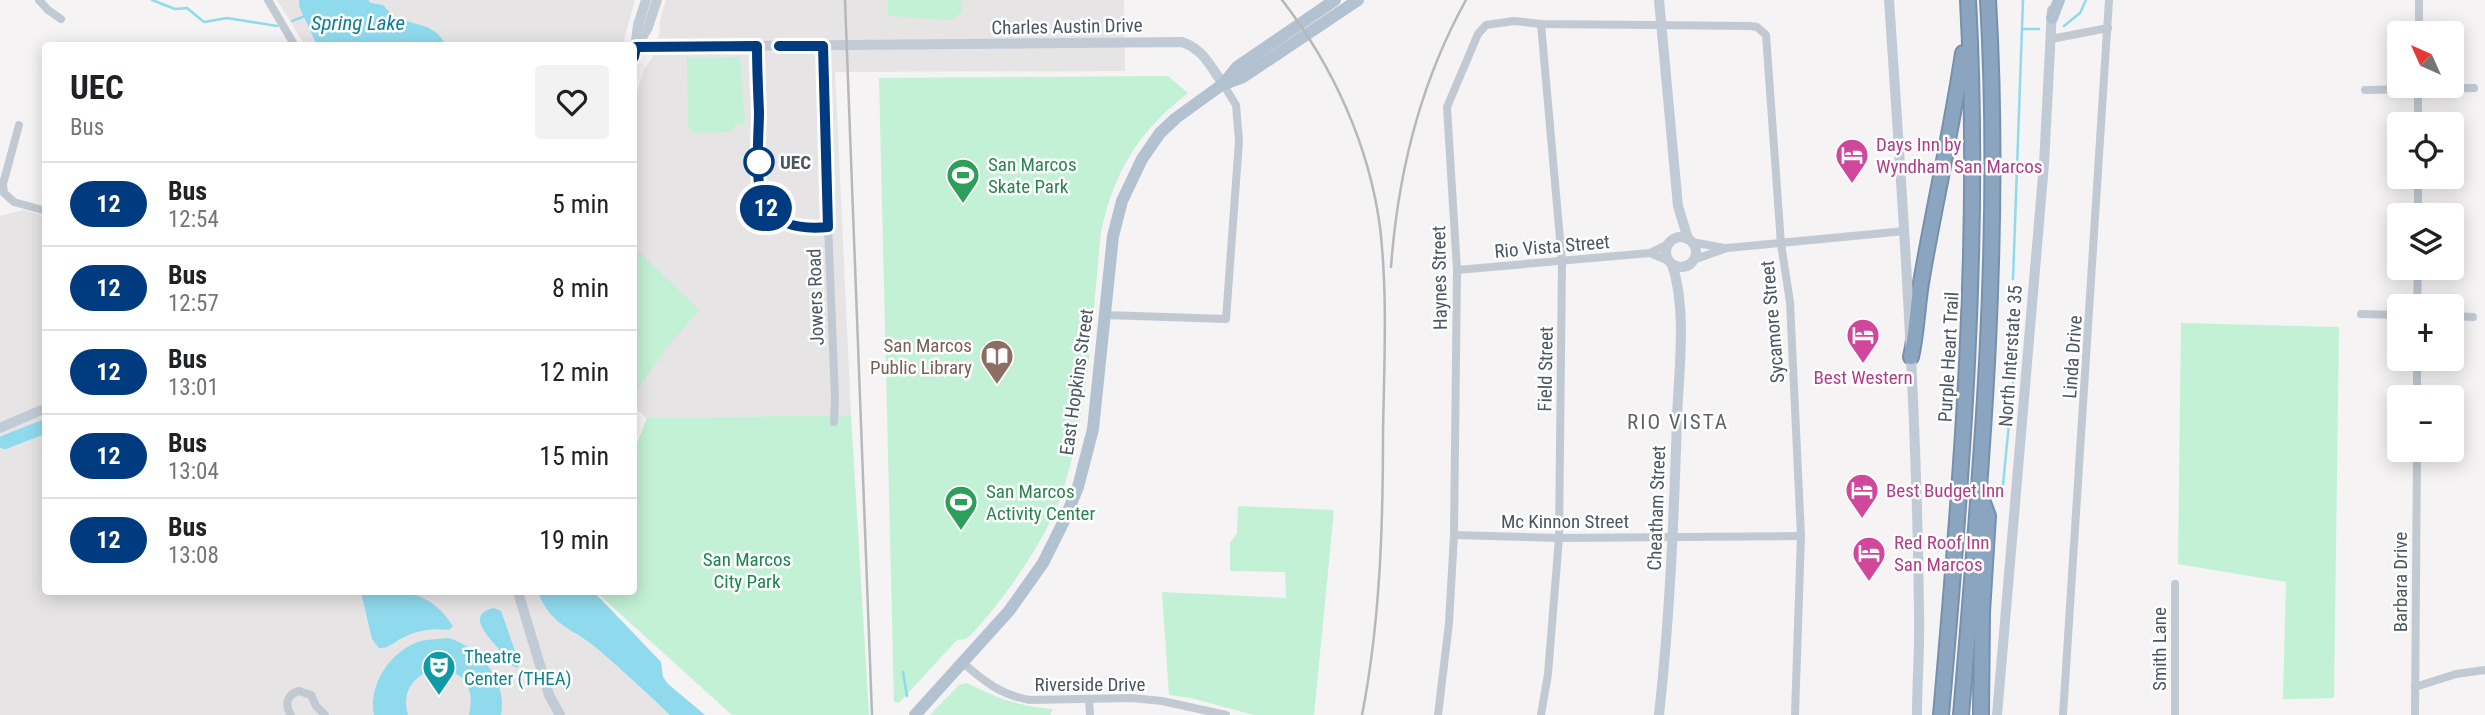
<!DOCTYPE html>
<meta charset="utf-8">
<style>
body{margin:0;font-family:"Roboto Condensed",sans-serif;background:#f2f2f2;color:#202124;height:100vh;display:flex;flex-direction:column;font-size:26px;white-space:nowrap}
*{box-sizing:border-box;margin:0}
p{font-size:23px;color:#757577}
.icon{flex:none;width:38px;height:38px;fill:none;stroke:currentColor;stroke-width:2;stroke-linecap:round;stroke-linejoin:round}
.map{position:relative;flex:1;overflow:hidden}
.sheet{position:absolute;left:42px;top:42px;width:595px;height:553px;display:flex;flex-direction:column;background:#fff;border-radius:7px;box-shadow:0 4px 18px #0003}
.sheet>*{flex:none}
.badge{padding:0 14px;border-radius:23px;font-size:24px;line-height:46px}
.needle{width:46px;rotate:315deg}
.controls{position:absolute;left:2387px;top:21px;display:grid;gap:14px}
.controls a{display:grid;place-items:center;width:77px;height:77px;border-radius:7px;background:#fff;box-shadow:0 4px 18px #0003;font-size:35px}
.map>.badge{position:absolute;translate:-50% -50%;box-shadow:0 0 0 4px #fff}
.round{display:grid;place-items:center;flex:none;width:74px;height:74px;border-radius:7px;background:#f2f2f2}
.summary{display:flex;align-items:center;justify-content:space-between;height:119px;padding:0 28px}
h1{font-size:33px;font-weight:700;line-height:52px}
ul{padding:0;list-style:none}
li{display:flex;align-items:center;gap:21px;height:84px;padding:0 28px;border-top:2px solid #e0e0e0}
li div{flex:1}
li b{display:block;font-size:26px}
li em{font-style:normal}
li .badge{min-width:77px;font-weight:700;text-align:center}
.map>svg:first-child{display:block}
.education{fill:#e6e4e5}
.green{fill:#c3f1d5}
.water{fill:#90daee}
.lines{fill:none;stroke-linecap:round;stroke-linejoin:round}
.stream{stroke:#90daee;stroke-width:2.5}
.river{stroke:#90daee;stroke-width:14}
.highway-casing{stroke:#7690ad;stroke-width:18}
.street{stroke:#c1cad2;stroke-width:8}
.secondary{stroke:#c1cbd6;stroke-width:10}
.primary{stroke:#b3c2d1;stroke-width:12}
.highway{stroke:#8ba5c1;stroke-width:14}
.rail{stroke:#b5b8bd;stroke-width:2.5}
.line-casing{stroke:#fff;stroke-width:16}
.line{stroke:#003b80;stroke-width:10}
.stop-dot{fill:#fff;stroke:#003b80;stroke-width:3.5}
.labels{text-anchor:middle;stroke-width:5;stroke-linejoin:round;paint-order:stroke}
.street-label{font-size:19px;fill:#4a5661;stroke:#fff}
.hotel-label{font-size:19px;fill:#b23c85;stroke:#fff;text-anchor:start}
.stop-label{font-size:19px;font-weight:bold;fill:#4a5661;stroke:#fff;text-anchor:start}
.leisure-label{font-size:19px;fill:#27864d;stroke:#fff;text-anchor:start}
.education-label{font-size:19px;fill:#785e54;stroke:#fff;text-anchor:end}
.park-label{font-size:19px;fill:#17864f;stroke:#fff}
.culture-label{font-size:19px;fill:#0d838f;stroke:#fff;text-anchor:start}
.water-label{font-size:21px;font-style:italic;fill:#0c7c9b;stroke:#fff}
.neighbourhood-label{font-size:21px;letter-spacing:2px;fill:#5f6368;stroke:#fff}
</style>
<div class="map">
<svg width="2485" height="715" viewBox="0 0 2485 715">
<rect width="100%" height="100%" fill="#f5f3f3"/>
<g class="education">
<polygon points="277,0 635,0 622,46 305,45"/>
<polygon points="666,0 1124,0 1125,71 835,72 851,415 647,418 634,408 634,103 644,69 651,60 659,35 661,16"/>
<polygon points="24,210 45,216 46,592 538,592 561,625 598,649 670,715 0,715 0,216"/>
</g>
<g class="green">
<polygon points="888,0 962,0 962,10 953,20 888,16"/>
<polygon points="740,57 745,123 735,125 731,132 694,133 688,127 687,58"/>
<path d="M1168 76 1188 93C1139 131 1114 171 1101 232 1092 318 1089 415 1061 496 1048 532 1025 567 1002 598 996 605 974 634 967 638 964 640 960 639 957 640L899 703 894 702 879 78Z"/>
<polygon points="634,247 699,310 668,346 634,395"/>
<polygon points="2181,323 2339,327 2334,698 2283,699 2286,582 2178,564"/>
<polygon points="851,415 869,715 732,715 596,592 634,592 634,451 647,418"/>
<polygon points="1238,506 1334,510 1314,715 1254,715 1191,698 1169,695 1162,592 1286,598 1285,572 1230,571 1230,543 1237,533"/>
<path d="M967 683C1001 700 1016 705 1053 709L1050 715H930L959 685Z"/>
</g>
<g class="water">
<path d="M299 0H368L371 3 383 5C404 32 430 15 446 45H317L299 6Z"/>
<path d="M361 592C402 591 428 588 453 626L449 630C434 628 418 630 404 637 395 641 389 649 379 648L372 639Z"/>
<path d="M538 592H594L661 662 663 677 668 684 705 715H670C647 693 624 672 600 651 575 629 551 627 538 592Z"/>
<path d="M494 608 501 611 520 665 517 668C506 664 504 656 497 647 488 636 465 614 494 608Z"/>
<path d="M449 638C480 648 508 681 501 715H469C485 651 392 659 408 715H374C368 684 391 650 421 641 430 639 440 639 449 638Z"/>
</g>
<g class="lines">
<g class="stream">
<polyline points="152,0 175,9 187,8 204,22 227,18 277,26"/>
<polyline points="292,21 305,16"/>
<polyline points="2064,26 2080,13 2086,0"/>
<polyline points="2022,29 2039,29"/>
<polyline points="2013,279 2023,0"/>
<polyline points="2002,495 2019,320"/>
<polyline points="903,672 907,696"/>
</g>
<polyline class="river" points="5,442 46,426"/>
<defs>
<g id="highway">
<path d="M1911 357C1917 331 1917 304 1922 277 1935 202 1952 128 1963 53"/>
<path d="M1941 715C1962 477 1981 239 1968 0"/>
<path d="M1961 715C1981 477 2002 239 1988 0"/>
<polyline points="1981,715 1982,612 1988,516 1982,500"/>
</g>
</defs>
<use href="#highway" class="highway-casing"/>
<g class="street">
<polyline points="39,0 48,10 61,19"/>
<polyline points="268,0 295,46"/>
<polyline points="1541,24 1562,262 1559,538 1548,674 1541,715"/>
<polyline points="2419,33 2419,0"/>
<polyline points="2051,39 2108,28"/>
<polyline points="823,46 824,125 835,399 834,422"/>
<polyline points="2365,90 2474,88"/>
<polyline points="2418,124 2418,86"/>
<polyline points="19,125 3,184 4,193 14,202 46,211"/>
<polyline points="2418,215 2418,177"/>
<polyline points="1692,242 1724,248"/>
<polyline points="1650,253 1669,261"/>
<polyline points="1693,260 1727,248 1905,231"/>
<polyline points="1457,270 1650,253 1668,244"/>
<polyline points="2417,306 2418,268"/>
<polyline points="2361,314 2399,315"/>
<polyline points="1105,315 1226,319 1239,141 1236,105 1223,84"/>
<polyline points="2452,316 2473,317"/>
<polyline points="2417,397 2417,359"/>
<polyline points="1454,535 1559,538 1801,536"/>
<path d="M963 663C985 682 1001 695 1030 700L1132 698 1162 701 1226 715"/>
<polyline points="2415,687 2456,674 2485,670"/>
<polyline points="1089,699 1090,715"/>
<path d="M291 715C284 705 287 694 299 691L311 695 316 706 325 715"/>
<polyline points="1438,715 1449,623 1454,535 1457,270 1447,107 1478,34 1486,25 1514,21 1541,24 1751,26 1757,27 1766,35 1781,244 1790,302 1801,536 1795,715"/>
<polyline points="2063,715 2109,0"/>
<polyline points="2175,715 2175,584"/>
<polyline points="2415,715 2417,450"/>
</g>
<g class="secondary">
<polyline points="1659,0 1678,206 1688,239"/>
<path d="M1889 0C1903 205 1917 409 1919 614 1920 648 1917 681 1917 715"/>
<polyline points="638,45 648,27 657,0"/>
<path d="M636 47 1182 42C1203 49 1211 67 1223 84"/>
<polyline points="634,57 638,25 646,0"/>
<circle cx="1681" cy="252" r="15"/>
<polyline points="0,428 46,408"/>
<polyline points="518,592 549,695 560,715"/>
<path d="M1659 715C1670 616 1674 517 1677 417 1679 370 1687 309 1672 264"/>
<polyline points="1997,715 2044,164 2052,10"/>
</g>
<g class="primary">
<polyline points="2052,18 2059,0"/>
<polyline points="1224,84 1243,77 1358,0"/>
<polyline points="915,715 1009,611 1043,563 1064,521 1078,487 1093,429 1113,236 1122,201 1142,159 1160,133 1176,118 1223,84 1237,67 1335,0"/>
</g>
<use href="#highway" class="highway"/>
<g class="rail">
<polyline points="845,0 872,715"/>
<path d="M1282 0C1333 66 1369 145 1380 227 1388 296 1384 366 1383 434 1383 528 1380 623 1362 715"/>
<path d="M1391 267C1398 172 1420 83 1466 0"/>
</g>
</g>
<g class="lines">
<defs>
<path id="line" d="M634 57 636 47 757 46C757 68 758 90 759 112 759 137 753 190 767 209 782 228 807 229 828 227L823 46H779"/>
</defs>
<use href="#line" class="line-casing"/>
<use href="#line" class="line"/>
</g>
<defs>
<symbol id="hotel-pin" viewBox="-11 -11 22 30"><path d="M0 17L-7.5 6A9.5 9.5 0 1 1 7.5 6Z" fill="#d1479c" stroke="#fff"/><path d="M-6-4.5h1.5V1H6V5H4.5V3h-9V5H-6ZM-4 0a1.8 1.8 0 1 1 3.6 0ZM.5 0V-2.5h3Q6-2.5 6 0Z" fill="#fff"/></symbol>
<symbol id="stadium-pin" viewBox="-11 -11 22 30"><path d="M0 17L-7.5 6A9.5 9.5 0 1 1 7.5 6Z" fill="#2e9e5b" stroke="#fff"/><path d="M0-5a6.5 5 0 1 0 0 10a6.5 5 0 1 0 0-10ZM-3.5-1.8h7v3.6h-7Z" fill="#fff"/></symbol>
<symbol id="library-pin" viewBox="-11 -11 22 30"><path d="M0 17L-7.5 6A9.5 9.5 0 1 1 7.5 6Z" fill="#8d6e63" stroke="#fff"/><path d="M-6-4Q-3-5.5-.7-3.5V5Q-3 3-6 4ZM6-4Q3-5.5 .7-3.5V5Q3 3 6 4Z" fill="#fff"/></symbol>
<symbol id="theatre-pin" viewBox="-11 -11 22 30"><path d="M0 17L-7.5 6A9.5 9.5 0 1 1 7.5 6Z" fill="#0f9aa8" stroke="#fff"/><path d="M-5-5.5Q0-4 5-5.5V0Q5 5 0 6Q-5 5-5 0ZM-3.3-2.5H-1v1.5H-3.3ZM1-2.5H3.3v1.5H1ZM-2.8 1Q0 5.5 2.8 1Z" fill="#fff"/></symbol>
</defs>
<g fill-rule="evenodd">
<use href="#hotel-pin" x="1833" y="136" width="38" height="52"/>
<use href="#stadium-pin" x="944" y="156" width="38" height="52"/>
<use href="#hotel-pin" x="1844" y="316" width="38" height="52"/>
<use href="#library-pin" x="978" y="337" width="38" height="52"/>
<use href="#hotel-pin" x="1843" y="471" width="38" height="52"/>
<use href="#stadium-pin" x="942" y="483" width="38" height="52"/>
<use href="#hotel-pin" x="1850" y="534" width="38" height="52"/>
<use href="#theatre-pin" x="420" y="648" width="38" height="52"/>
</g>
<circle class="stop-dot" cx="759" cy="162" r="14"/>
<g class="labels">
<g class="street-label">
<text transform="translate(1067 26) rotate(-1)" y="7">Charles Austin Drive</text>
<text transform="translate(1552 246) rotate(-5)" y="7">Rio Vista Street</text>
<text transform="translate(1439 278) rotate(-91)" y="7">Haynes Street</text>
<text transform="translate(815 297) rotate(-92)" y="7">Jowers Road</text>
<text transform="translate(1772 322) rotate(-95)" y="7">Sycamore Street</text>
<text transform="translate(2010 356) rotate(-86)" y="7">North Interstate 35</text>
<text transform="translate(1948 357) rotate(-87)" y="7">Purple Heart Trail</text>
<text transform="translate(2072 357) rotate(-86)" y="7">Linda Drive</text>
<text transform="translate(1545 369) rotate(-89)" y="7">Field Street</text>
<text transform="translate(1076 382) rotate(-82)" y="7">East Hopkins Street</text>
<text transform="translate(1656 508) rotate(-88)" y="7">Cheatham Street</text>
<text x="1565" y="528">Mc Kinnon Street</text>
<text transform="translate(2400 582) rotate(-90)" y="7">Barbara Drive</text>
<text transform="translate(2159 649) rotate(-90)" y="7">Smith Lane</text>
<text x="1090" y="691">Riverside Drive</text>
</g>
<g class="hotel-label">
<text x="1876" y="151">Days Inn by<tspan x="1876" dy="22">Wyndham San Marcos</tspan></text>
<text x="1863" y="384" text-anchor="middle">Best Western</text>
<text x="1886" y="497">Best Budget Inn</text>
<text x="1894" y="549">Red Roof Inn<tspan x="1894" dy="22">San Marcos</tspan></text>
</g>
<g class="stop-label">
<text x="780" y="169">UEC</text>
</g>
<g class="leisure-label">
<text x="988" y="171">San Marcos<tspan x="988" dy="22">Skate Park</tspan></text>
<text x="986" y="498">San Marcos<tspan x="986" dy="22">Activity Center</tspan></text>
</g>
<g class="education-label">
<text x="972" y="352">San Marcos<tspan x="972" dy="22">Public Library</tspan></text>
</g>
<g class="park-label">
<text x="747" y="566">San Marcos<tspan x="747" dy="22">City Park</tspan></text>
</g>
<g class="culture-label">
<text x="464" y="663">Theatre<tspan x="464" dy="22">Center (THEA)</tspan></text>
</g>
<g class="water-label">
<text x="358" y="30">Spring Lake</text>
</g>
<g class="neighbourhood-label">
<text x="1678" y="429">RIO VISTA</text>
</g>
</g>
</svg>
<div class="controls">
<a><svg class="needle" viewBox="-14 -14 28 28"><path d="M0-13l5 13h-10z" fill="#e53935"/><path d="M0 13l5-13h-10z" fill="#757577"/></svg></a>
<a><svg class="icon" aria-label="locate" viewBox="0 0 24 24"><circle cx="12" cy="12" r="6"/><path d="M12 2v4M12 18v4M2 12h4M18 12h4"/></svg></a>
<a><svg class="icon" aria-label="layers" viewBox="0 0 24 24"><path d="M12 4l9 5-9 5-9-5zM3 14l9 5 9-5"/></svg></a>
<a>+</a>
<a>−</a>
</div>
<b class="badge" style="left:766px;top:208px;background:#003b80;color:#fff">12</b>
<section class="sheet">
<div class="summary"><div><h1>UEC</h1><p>Bus</p></div><a class="round"><svg class="icon" aria-label="heart" viewBox="0 0 24 24"><path d="M12 20l-8-8c-3-5 5-10 8-4 3-6 11-1 8 4z"/></svg></a></div>
<ul>
<li><span class="badge" style="background:#003b80;color:#fff">12</span><div><b>Bus</b><p>12:54</p></div><em>5 min</em></li>
<li><span class="badge" style="background:#003b80;color:#fff">12</span><div><b>Bus</b><p>12:57</p></div><em>8 min</em></li>
<li><span class="badge" style="background:#003b80;color:#fff">12</span><div><b>Bus</b><p>13:01</p></div><em>12 min</em></li>
<li><span class="badge" style="background:#003b80;color:#fff">12</span><div><b>Bus</b><p>13:04</p></div><em>15 min</em></li>
<li><span class="badge" style="background:#003b80;color:#fff">12</span><div><b>Bus</b><p>13:08</p></div><em>19 min</em></li>
</ul>
</section>
</div>
